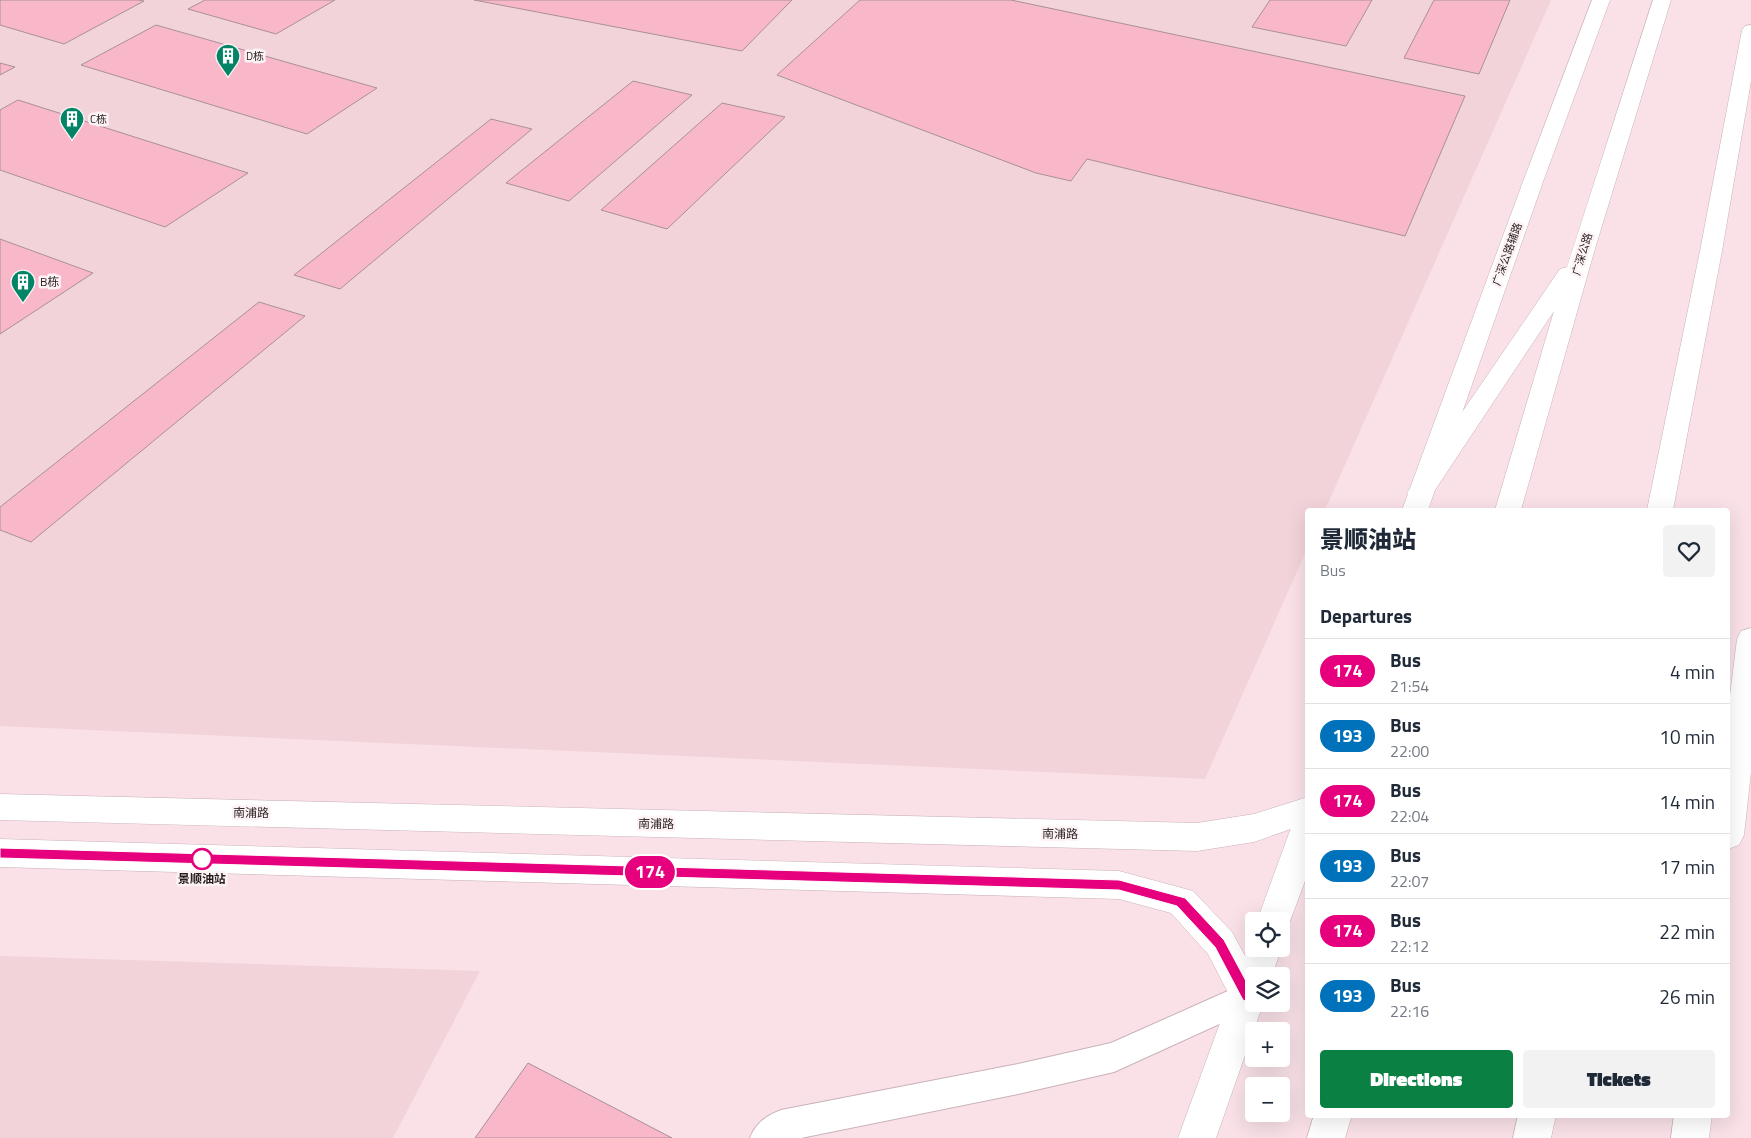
<!DOCTYPE html>
<meta charset="utf-8">
<style>
body{margin:0;font-family:"Titillium Web","Noto Sans SC",sans-serif;background:#f2f2f3;color:#1f2937;height:100vh;display:flex;flex-direction:column;font-size:19px;white-space:nowrap}
*{box-sizing:border-box;margin:0}
p{font-size:16px;color:#747a83}
.icon{flex:none;width:28px;height:28px;fill:none;stroke:currentColor;stroke-width:2;stroke-linecap:round;stroke-linejoin:round}
.map{position:relative;flex:1;overflow:hidden}
.drawer{position:absolute;left:1305px;top:508px;width:425px;height:610px;display:flex;flex-direction:column;background:#fff;border-radius:5px;box-shadow:0 5px 20px #0002}
.drawer>*{flex:none}
.badge{padding:0 10px;border-radius:16px;font-size:18px;line-height:32px}
.fabs{position:absolute;left:1245px;top:912px;display:grid;gap:10px}
.fabs a{display:grid;place-items:center;width:45px;height:45px;border-radius:5px;background:#fff;box-shadow:0 5px 20px #0002;font-size:25px}
.map>.badge{position:absolute;translate:-50% -50%;box-shadow:0 0 0 2px #fff}
h2{padding:0 15px;font-size:19px;line-height:45px}
.round{display:grid;place-items:center;flex:none;width:52px;height:52px;border-radius:5px;background:#f2f2f3}
.headline{display:flex;align-items:center;justify-content:space-between;height:85px;padding:0 15px}
h1{font-size:24px;font-weight:800;line-height:38px}
.primary-button{display:flex;gap:10px;margin-top:auto;padding:10px 15px}
.primary-button a{flex:1;height:58px;border-radius:5px;background:#0b8043;color:#fff;font-size:20px;font-weight:800;line-height:58px;text-align:center}
.primary-button a+a{background:#f2f2f3;color:#1f2937}
ul{padding:0;list-style:none}
li{display:flex;align-items:center;gap:15px;height:65px;padding:0 15px;border-top:1px solid #e0e1e3}
li div{flex:1}
li b{display:block;font-size:19px}
li em{font-style:normal}
li .badge{min-width:55px;font-weight:700;text-align:center}
.map>svg:first-child{display:block}
.built{fill:#f3d3da}
.building{fill:#f8b8c9;stroke:#a79196}
.lines{fill:none;stroke-linecap:round;stroke-linejoin:round}
.lane-casing{stroke:#c9b2b8;stroke-width:2}
.secondary-casing{stroke:#c9b2b8;stroke-width:1}
.primary-casing{stroke:#c9b2b8;stroke-width:1}
.highway-casing{stroke:#c9b2b8;stroke-width:1}
.lane{fill:#fff;fill-rule:evenodd}
.secondary{fill:#fff;fill-rule:evenodd}
.primary{fill:#fff;fill-rule:evenodd}
.highway{fill:#fff;fill-rule:evenodd}
.line{fill:#e6007e;stroke:#fff}
.stop-dot{fill:#fff;stroke:#e6007e;stroke-width:2.5}
.labels{text-anchor:middle;stroke-width:5;stroke-linejoin:round;paint-order:stroke}
.far-poi-label{font-size:11px;fill:#251d1f;stroke:#fdf3f5;text-anchor:start}
.far-street-label{font-size:11px;fill:#251d1f;stroke:#fdf3f5}
.poi-label{font-size:12px;fill:#251d1f;stroke:#fdf3f5;text-anchor:start}
.street-label{font-size:12px;fill:#251d1f;stroke:#fdf3f5}
.stop-label{font-size:12px;font-weight:bold;fill:#251d1f;stroke:#fdf3f5}
</style>
<div class="map">
<svg width="1751" height="1138" viewBox="0 0 1751 1138">
<rect width="100%" height="100%" fill="#f9e1e7"/>
<g class="built">
<polygon points="0,0 1551,0 1325,510 1308,510 1307,549 1205,779 0,726"/>
<polygon points="0,956 480,971 393,1138 0,1138"/>
</g>
<g class="building">
<polygon points="0,0 138,0 144,1 64,44 0,25"/>
<polygon points="205,0 335,0 276,34 188,9"/>
<polygon points="474,0 792,0 742,51"/>
<polygon points="860,0 1011,0 1465,96 1405,236 1087,159 1071,181 1036,173 777,75"/>
<polygon points="1270,0 1372,0 1346,46 1252,27"/>
<polygon points="1434,0 1510,0 1479,74 1404,58"/>
<polygon points="156,25 377,88 307,134 81,65"/>
<polygon points="0,63 15,67 0,75"/>
<polygon points="633,81 692,95 569,201 506,183"/>
<polygon points="18,100 248,173 165,227 0,170 0,110"/>
<polygon points="722,103 785,117 667,229 601,210"/>
<polygon points="491,119 532,129 340,289 294,275"/>
<polygon points="0,239 93,273 0,334"/>
<polygon points="259,302 305,316 31,542 0,530 0,507"/>
<polygon points="528,1063 672,1138 475,1138"/>
</g>
<g class="lines">
<defs>
<path id="lane" d="M1248 982 1254 984V1004H1260L1259 1006 1114 1072 1018 1094 801 1138H750C756 1123 766 1116 781 1110L1018 1064 1111 1043Z"/>
<g id="secondary">
<polygon points="0,794 1197,823 1254,814 1308,797 1308,823 1254,842 1197,851 0,820"/>
<polygon points="0,839 1119,871 1193,891 1232,932 1256,976 1254,976 1254,1004 1262,1004 1260,1008 1248,1012 1236,1008 1208,954 1171,913 1119,899 0,867"/>
</g>
<g id="primary">
<polygon points="1592,0 1610,0 1544,179 1428,510 1402,510 1524,179"/>
<polygon points="1751,628 1751,772 1744,835 1739,845 1728,849 1728,711 1737,639 1741,631"/>
<polygon points="1308,812 1308,873 1286,932 1281,933 1281,921 1257,921 1292,825 1297,815"/>
<polygon points="1254,937 1254,949 1281,949 1272,976 1254,976 1254,1004 1263,1004 1216,1138 1178,1138 1247,949"/>
<polygon points="1674,1115 1712,1115 1709,1138 1671,1138"/>
</g>
<g id="highway">
<polygon points="1653,0 1671,0 1594,252 1521,510 1495,510 1554,311 1429,499 1420,502 1411,499 1407,493 1411,487 1560,269 1567,267"/>
<polygon points="1751,25 1751,81 1722,251 1673,510 1647,510 1700,251 1742,30 1745,26"/>
<polygon points="1314,1115 1352,1115 1345,1138 1307,1138"/>
<polygon points="1518,1115 1556,1115 1551,1138 1513,1138"/>
</g>
</defs>
<use href="#lane" class="lane-casing"/>
<use href="#secondary" class="secondary-casing"/>
<use href="#primary" class="primary-casing"/>
<use href="#highway" class="highway-casing"/>
<use href="#lane" class="lane"/>
<use href="#secondary" class="secondary"/>
<use href="#primary" class="primary"/>
<use href="#highway" class="highway"/>
</g>
<polygon class="line" points="0,848 1119,880 1185,898 1224,940 1254,996 1252,1000 1248,1002 1243,1000 1215,947 1177,906 1119,890 0,858"/>
<defs>
<symbol id="building-pin" viewBox="-11 -11 22 30"><path d="M0 17L-7.5 6A9.5 9.5 0 1 1 7.5 6Z" fill="#038467" stroke="#fdf3f5"/><path d="M-4-6H4V6H1V3H-1V6H-4ZM-2.5-4.3h1.7v1.8h-1.7ZM.8-4.3h1.7v1.8H.8ZM-2.5-1h1.7V.8h-1.7ZM.8-1h1.7V.8H.8Z" fill="#fff"/></symbol>
</defs>
<g fill-rule="evenodd">
<use href="#building-pin" x="214" y="42" width="28" height="38"/>
<use href="#building-pin" x="58" y="105" width="28" height="38"/>
<use href="#building-pin" x="9" y="268" width="28" height="38"/>
</g>
<circle class="stop-dot" cx="202" cy="859" r="10"/>
<g class="labels">
<g class="far-poi-label">
<text x="246" y="60">D栋</text>
<text x="90" y="123">C栋</text>
</g>
<g class="far-street-label">
<text transform="translate(1507 254) rotate(-70)" y="4">广深公路辅路</text>
<text transform="translate(1582 254) rotate(-73)" y="4">广深公路</text>
</g>
<g class="poi-label">
<text x="40" y="286">B栋</text>
</g>
<g class="street-label">
<text transform="translate(251 813) rotate(1)" y="4">南浦路</text>
<text transform="translate(656 824) rotate(1)" y="4">南浦路</text>
<text transform="translate(1060 834) rotate(1)" y="4">南浦路</text>
</g>
<g class="stop-label">
<text x="202" y="883">景顺油站</text>
</g>
</g>
</svg>
<div class="fabs">
<a><svg class="icon" aria-label="locate" viewBox="0 0 24 24"><circle cx="12" cy="12" r="6"/><path d="M12 2v4M12 18v4M2 12h4M18 12h4"/></svg></a>
<a><svg class="icon" aria-label="layers" viewBox="0 0 24 24"><path d="M12 4l9 5-9 5-9-5zM3 14l9 5 9-5"/></svg></a>
<a>+</a>
<a>−</a>
</div>
<b class="badge" style="left:650px;top:872px;background:#e6007e;color:#fff">174</b>
<section class="drawer">
<div class="headline"><div><h1>景顺油站</h1><p>Bus</p></div><a class="round"><svg class="icon" aria-label="heart" viewBox="0 0 24 24"><path d="M12 20l-8-8c-3-5 5-10 8-4 3-6 11-1 8 4z"/></svg></a></div>
<h2>Departures</h2>
<ul>
<li><span class="badge" style="background:#e6007e;color:#fff">174</span><div><b>Bus</b><p>21:54</p></div><em>4 min</em></li>
<li><span class="badge" style="background:#0072bc;color:#fff">193</span><div><b>Bus</b><p>22:00</p></div><em>10 min</em></li>
<li><span class="badge" style="background:#e6007e;color:#fff">174</span><div><b>Bus</b><p>22:04</p></div><em>14 min</em></li>
<li><span class="badge" style="background:#0072bc;color:#fff">193</span><div><b>Bus</b><p>22:07</p></div><em>17 min</em></li>
<li><span class="badge" style="background:#e6007e;color:#fff">174</span><div><b>Bus</b><p>22:12</p></div><em>22 min</em></li>
<li><span class="badge" style="background:#0072bc;color:#fff">193</span><div><b>Bus</b><p>22:16</p></div><em>26 min</em></li>
</ul>
<div class="primary-button"><a>Directions</a><a>Tickets</a></div>
</section>
</div>
